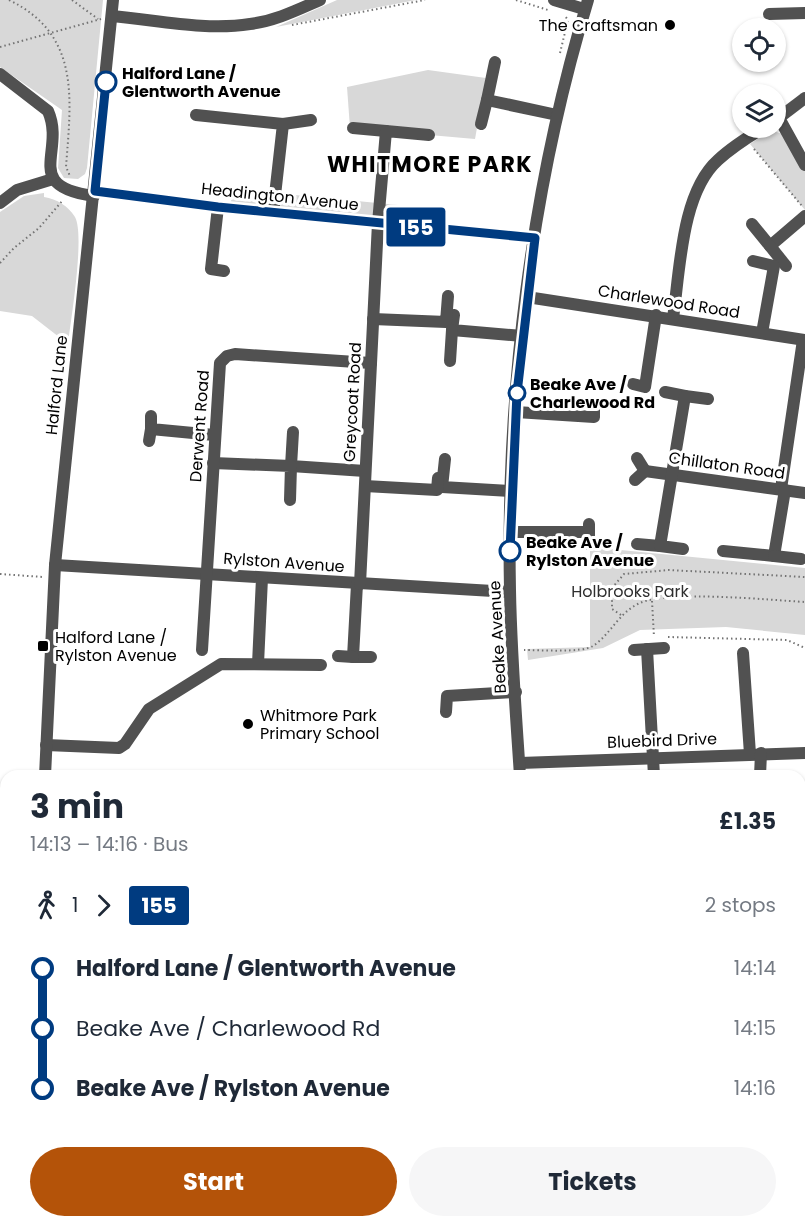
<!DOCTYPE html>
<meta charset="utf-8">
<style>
body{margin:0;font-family:Poppins,sans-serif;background:#f6f6f7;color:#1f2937;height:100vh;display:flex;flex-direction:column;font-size:22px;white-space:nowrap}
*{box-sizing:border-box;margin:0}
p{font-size:20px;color:#747a83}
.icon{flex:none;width:33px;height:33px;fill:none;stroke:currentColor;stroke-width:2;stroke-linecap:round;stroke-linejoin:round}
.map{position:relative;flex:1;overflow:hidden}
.panel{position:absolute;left:0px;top:770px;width:806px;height:458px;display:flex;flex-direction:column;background:#fff;border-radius:18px 18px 0 0;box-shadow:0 2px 4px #0004}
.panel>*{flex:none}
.badge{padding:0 12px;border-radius:4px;font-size:21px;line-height:39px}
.tools{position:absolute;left:732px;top:18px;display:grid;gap:12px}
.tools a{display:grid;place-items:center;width:54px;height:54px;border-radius:50%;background:#fff;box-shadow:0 2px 4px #0004;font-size:30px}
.map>.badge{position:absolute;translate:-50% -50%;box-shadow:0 0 0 3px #fff}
.legs{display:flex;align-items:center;gap:9px;height:66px;padding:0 30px;font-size:20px}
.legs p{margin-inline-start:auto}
.headline{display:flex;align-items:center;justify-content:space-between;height:102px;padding:0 30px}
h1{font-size:33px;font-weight:700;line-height:45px}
.primary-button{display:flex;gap:12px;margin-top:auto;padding:12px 30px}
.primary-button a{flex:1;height:69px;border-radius:36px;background:#b45309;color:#fff;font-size:24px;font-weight:700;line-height:69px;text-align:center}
.primary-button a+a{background:#f6f6f7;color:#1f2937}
ul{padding:0 30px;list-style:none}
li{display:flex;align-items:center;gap:21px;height:60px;font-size:22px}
li i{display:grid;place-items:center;width:9px;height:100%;margin:0 8px;background:currentColor}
li i::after{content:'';width:15px;height:15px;margin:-8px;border:4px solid;border-radius:50%;background:#fff}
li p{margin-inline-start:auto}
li:first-child i{background:linear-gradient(#0000 50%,currentColor 0)}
li:last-child i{background:linear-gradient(currentColor 50%,#0000 0)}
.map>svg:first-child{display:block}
.green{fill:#d8d8d8}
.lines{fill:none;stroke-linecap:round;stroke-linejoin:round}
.path{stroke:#737373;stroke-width:2;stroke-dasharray:1.5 3;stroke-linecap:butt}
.minor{stroke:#515151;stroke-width:12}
.line-1-casing{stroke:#fff;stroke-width:14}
.line-1{stroke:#003b80;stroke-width:9}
.poi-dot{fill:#000;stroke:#fff;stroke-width:2}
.stop-1-dot{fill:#fff;stroke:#003b80;stroke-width:3}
.labels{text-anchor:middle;stroke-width:6;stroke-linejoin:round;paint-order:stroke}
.poi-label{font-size:16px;fill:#000;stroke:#fff;text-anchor:start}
.stop-label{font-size:16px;font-weight:bold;fill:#000;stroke:#fff;text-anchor:start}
.street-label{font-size:16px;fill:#000;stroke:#fff}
.park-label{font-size:16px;fill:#2f2f2f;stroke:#fff}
.district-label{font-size:22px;font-weight:bold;letter-spacing:1.5px;fill:#000;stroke:#fff}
</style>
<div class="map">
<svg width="805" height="1226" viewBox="0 0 805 1226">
<rect width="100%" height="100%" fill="#fff"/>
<g class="green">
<polygon points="0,0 103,0 87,168 85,174 78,179 64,178 58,168 62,110 0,67"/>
<polygon points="337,0 416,0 276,27"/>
<polygon points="428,70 486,78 475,139 350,128 347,87"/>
<polygon points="771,130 785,135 805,171 805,210 750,144"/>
<polygon points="232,189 429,208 427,222 231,203"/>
<path d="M44 193V197C57 199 68 206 75 217 85 235 71 319 68 344L32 316 0 311V212L24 196Z"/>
<polygon points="590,547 805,568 805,635 726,627 640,630 603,648 528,660 527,649 590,647"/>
<polygon points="800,1053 805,1053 805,1226 654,1226 654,1221 800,1221"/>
</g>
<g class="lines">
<g class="path">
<path d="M9 0C81 35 71 99 66 167L70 176"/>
<polyline points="72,0 98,19"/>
<polyline points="516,0 548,10"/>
<polyline points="292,25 425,0"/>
<polyline points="0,47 101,19"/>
<polyline points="560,53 568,20 565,16"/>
<polyline points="754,149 802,206"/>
<polyline points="0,263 14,248 39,228 63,200"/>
<polyline points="0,574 43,577"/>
<polyline points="652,601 654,637"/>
<polyline points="621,615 612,609 612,588 624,574 669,570 805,577"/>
<polyline points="668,637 787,640 805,648"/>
<path d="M524 650C538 650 582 653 593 646 611 634 619 612 640 603 667 590 770 600 805 602"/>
</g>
<g class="minor">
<polyline points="554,0 584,9"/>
<polyline points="769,14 805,13"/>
<path d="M112 16C158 20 205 31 250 24 275 21 297 10 320 0"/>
<polyline points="495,62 487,100 557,115"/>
<path d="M0 74 48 111C66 152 21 186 94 196"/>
<polyline points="196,115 283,124 273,213"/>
<polyline points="779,118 805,165"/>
<polyline points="776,120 805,98"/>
<polyline points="283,124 311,120"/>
<polyline points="481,124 487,100"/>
<polyline points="353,128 386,131"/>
<polyline points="95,191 218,207 535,238"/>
<polyline points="0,203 17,190 53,179"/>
<polyline points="218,207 211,269 224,271"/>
<polyline points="752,224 770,246 805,216"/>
<polyline points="770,246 786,266"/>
<polyline points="753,261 774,266 762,333"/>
<polyline points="527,297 805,340"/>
<polyline points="454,315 452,330 523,336"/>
<path d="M673 318C680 271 681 193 718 160 731 148 748 137 763 128"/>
<polyline points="373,319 446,322 448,296"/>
<polyline points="450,361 452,330"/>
<polyline points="633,384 645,387 656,315"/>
<polyline points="665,392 685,396"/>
<polyline points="516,412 594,417 594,407"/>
<polyline points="151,416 151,429 214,435"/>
<polyline points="293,432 291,466 365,471"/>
<polyline points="149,441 151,429"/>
<polyline points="445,459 442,487 511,491"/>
<polyline points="213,463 291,466 290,500"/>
<polyline points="645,471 805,493"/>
<polyline points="635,480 645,471 637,458"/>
<polyline points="365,486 437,490 438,478"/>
<polyline points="781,489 803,340"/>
<polyline points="510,532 589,532 589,524"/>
<polyline points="589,532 589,544"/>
<polyline points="637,544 660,546"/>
<polyline points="683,549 660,546 685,396 708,399"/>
<polyline points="723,551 774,556 785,490"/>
<polyline points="774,556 801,559"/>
<polyline points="55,565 510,592"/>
<polyline points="357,584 353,657 371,657"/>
<polyline points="360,584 378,223 386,131 429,135"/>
<polyline points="647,649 654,776"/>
<polyline points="202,650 220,363 227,356 235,354 371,363"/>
<polyline points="634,650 664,648"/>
<polyline points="743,653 750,754"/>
<polyline points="338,656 353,657"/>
<polyline points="258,664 262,578"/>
<polyline points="446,712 447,696 516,692"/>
<polyline points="46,745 119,748 125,744 149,709 221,664 321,665"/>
<polyline points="520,763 805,753"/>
<polyline points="45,776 55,565 113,0"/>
<path d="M520 776C516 714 511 652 510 590 506 392 531 188 588 0"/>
<polyline points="760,776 761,753"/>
<polyline points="0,840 6,841"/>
<polyline points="800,908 805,908"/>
<polyline points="0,956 5,959 3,1029"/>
<polyline points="800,1034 805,1034"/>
<polyline points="0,1096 6,1097"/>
<polyline points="0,1162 6,1161"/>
<polyline points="122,1221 125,1226"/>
<polyline points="200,1221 202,1226"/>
<polyline points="477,1221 478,1226"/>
<polyline points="551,1221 552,1226"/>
<polyline points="642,1221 643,1226"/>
<polyline points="36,1226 37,1221"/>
</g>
</g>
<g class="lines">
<defs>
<polyline id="line-1" points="106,82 95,191 218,207 535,238 517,393 510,551"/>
</defs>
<use href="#line-1" class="line-1-casing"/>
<use href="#line-1" class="line-1"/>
</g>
<g class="poi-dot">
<circle cx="670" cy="25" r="6"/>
<rect x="37" y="640" width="12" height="12" rx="3"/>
<circle cx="248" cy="724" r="6"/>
</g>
<g class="stop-1-dot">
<circle cx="106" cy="82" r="10"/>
<circle cx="517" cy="393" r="8"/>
<circle cx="510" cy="551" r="10"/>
</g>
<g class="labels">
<g class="poi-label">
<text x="658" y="31" text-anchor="end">The Craftsman</text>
<text x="55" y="643">Halford Lane /<tspan x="55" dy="18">Rylston Avenue</tspan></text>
<text x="260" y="721">Whitmore Park<tspan x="260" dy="18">Primary School</tspan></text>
</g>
<g class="stop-label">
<text x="122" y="79">Halford Lane /<tspan x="122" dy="18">Glentworth Avenue</tspan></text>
<text x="530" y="390">Beake Ave /<tspan x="530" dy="18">Charlewood Rd</tspan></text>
<text x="526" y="548">Beake Ave /<tspan x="526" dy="18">Rylston Avenue</tspan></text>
</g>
<g class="street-label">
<text transform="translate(280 196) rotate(6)" y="6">Headington Avenue</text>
<text transform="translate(669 301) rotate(9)" y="6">Charlewood Road</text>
<text transform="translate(56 385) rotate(-84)" y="6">Halford Lane</text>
<text transform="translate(352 402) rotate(-87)" y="6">Greycoat Road</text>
<text transform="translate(199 426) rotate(-86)" y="6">Derwent Road</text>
<text transform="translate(727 465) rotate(8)" y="6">Chillaton Road</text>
<text transform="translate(284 562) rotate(4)" y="6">Rylston Avenue</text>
<text transform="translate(497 637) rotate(-93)" y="6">Beake Avenue</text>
<text transform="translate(662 740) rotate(-2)" y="6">Bluebird Drive</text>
</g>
<g class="park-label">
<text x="630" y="597">Holbrooks Park</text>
</g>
<g class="district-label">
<text x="430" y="172">WHITMORE PARK</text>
</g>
</g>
</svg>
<div class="tools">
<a><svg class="icon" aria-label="locate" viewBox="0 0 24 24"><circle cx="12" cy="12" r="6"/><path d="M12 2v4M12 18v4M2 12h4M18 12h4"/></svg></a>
<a><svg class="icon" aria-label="layers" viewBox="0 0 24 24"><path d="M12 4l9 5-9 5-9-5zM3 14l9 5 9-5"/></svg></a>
</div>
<b class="badge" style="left:416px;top:227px;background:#003b80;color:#fff">155</b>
<section class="panel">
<div class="headline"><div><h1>3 min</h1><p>14:13 – 14:16 · Bus</p></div><b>£1.35</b></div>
<div class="legs"><svg class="icon" aria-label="walk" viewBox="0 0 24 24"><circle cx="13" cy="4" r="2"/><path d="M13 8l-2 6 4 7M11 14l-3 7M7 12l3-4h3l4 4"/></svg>1<svg class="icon" aria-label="forward" viewBox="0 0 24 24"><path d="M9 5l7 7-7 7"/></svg><b class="badge" style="background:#003b80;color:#fff">155</b><p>2 stops</p></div>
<ul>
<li><i style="color:#003b80"></i><b>Halford Lane / Glentworth Avenue</b><p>14:14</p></li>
<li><i style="color:#003b80"></i><span>Beake Ave / Charlewood Rd</span><p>14:15</p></li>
<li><i style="color:#003b80"></i><b>Beake Ave / Rylston Avenue</b><p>14:16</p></li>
</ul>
<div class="primary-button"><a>Start</a><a>Tickets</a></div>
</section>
</div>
